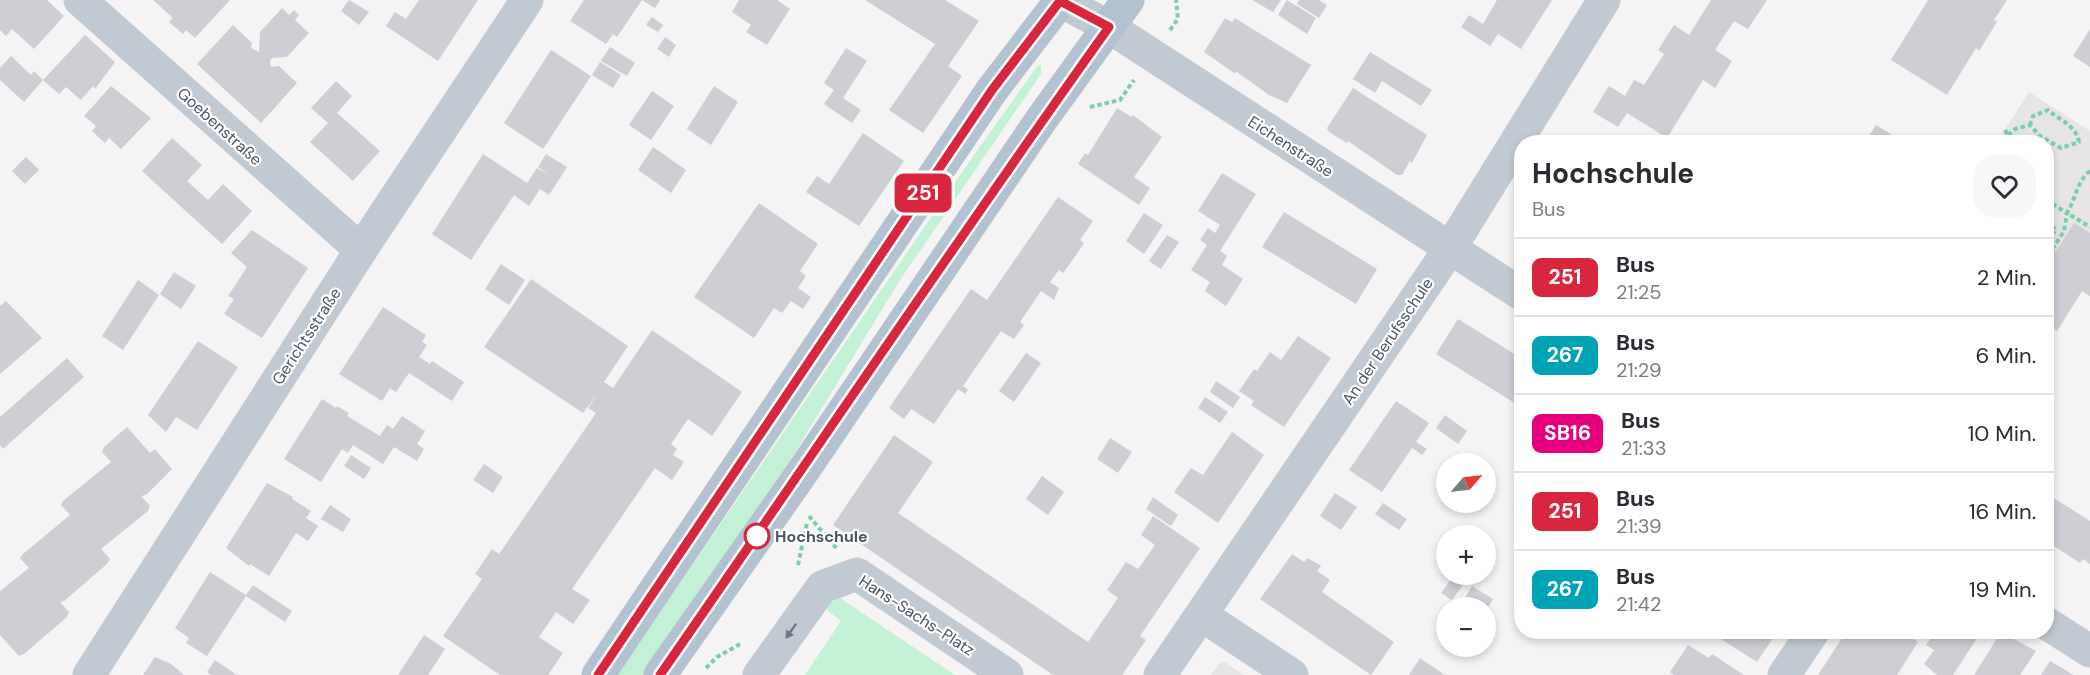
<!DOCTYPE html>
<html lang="de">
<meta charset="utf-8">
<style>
body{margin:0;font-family:"DM Sans",sans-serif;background:#f7f7f7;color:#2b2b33;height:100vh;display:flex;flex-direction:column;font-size:22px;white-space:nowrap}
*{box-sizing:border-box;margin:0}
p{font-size:20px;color:#7c7c81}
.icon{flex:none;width:33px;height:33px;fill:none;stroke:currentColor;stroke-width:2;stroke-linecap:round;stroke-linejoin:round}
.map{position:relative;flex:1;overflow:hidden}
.details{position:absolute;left:1514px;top:135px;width:540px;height:504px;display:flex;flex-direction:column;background:#fff;border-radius:24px;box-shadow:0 3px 9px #0003}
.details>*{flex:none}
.badge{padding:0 12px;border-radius:9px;font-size:21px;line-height:39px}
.needle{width:39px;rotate:62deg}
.buttons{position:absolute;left:1436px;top:453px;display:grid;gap:12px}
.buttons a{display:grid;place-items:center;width:60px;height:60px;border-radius:50%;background:#fff;box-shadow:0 3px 9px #0003;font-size:30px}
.map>.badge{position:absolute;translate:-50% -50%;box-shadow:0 0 0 3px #fff}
.round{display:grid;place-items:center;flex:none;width:63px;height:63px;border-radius:24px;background:#f7f7f7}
.headline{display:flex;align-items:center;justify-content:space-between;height:102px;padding:0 18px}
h1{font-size:28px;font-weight:700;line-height:45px}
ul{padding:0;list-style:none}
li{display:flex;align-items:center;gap:18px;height:78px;padding:0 18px;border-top:2px solid #e1e1e2}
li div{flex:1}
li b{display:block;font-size:22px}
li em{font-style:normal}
li .badge{min-width:66px;font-weight:700;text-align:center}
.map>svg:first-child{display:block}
.education{fill:#e6e4e5}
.green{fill:#c3f1d5}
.building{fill:#cdcfd5}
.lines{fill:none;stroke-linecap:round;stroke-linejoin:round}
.path{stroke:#7ad0a6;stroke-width:4;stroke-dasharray:4.5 3;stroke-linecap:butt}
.minor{stroke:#c1cad2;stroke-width:33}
.major{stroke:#b3c2d1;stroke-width:33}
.oneway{fill:#6e7983}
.line-casing{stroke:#fff;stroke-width:14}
.line{stroke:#d7263d;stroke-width:9}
.stop-dot{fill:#fff;stroke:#d7263d;stroke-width:3}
.labels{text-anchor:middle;stroke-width:4.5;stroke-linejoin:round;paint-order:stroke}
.street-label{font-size:16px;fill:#4a5661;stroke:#fff}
.stop-label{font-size:16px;font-weight:bold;fill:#4a5661;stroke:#fff;text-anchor:start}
</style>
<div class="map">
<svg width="2090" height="675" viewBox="0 0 2090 675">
<rect width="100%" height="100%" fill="#f5f3f3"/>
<g class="education">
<polygon points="2029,92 2090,131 2090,296 2082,291 2057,331 2046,324 2046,142 1997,142"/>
<polygon points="1224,662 1226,663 1244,675 1211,675 1219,664"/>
</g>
<g class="green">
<polygon points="1038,65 1041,66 1041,74 900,280 789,462 644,675 617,675 965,168"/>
<polygon points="837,596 955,675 805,675 841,621 828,611 827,605"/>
</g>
<g class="building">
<polygon points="0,0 47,0 64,16 34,49 12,29 6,36 0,30"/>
<polygon points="153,0 230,0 195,38 186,30 183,34 169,22 173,18"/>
<polygon points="349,0 369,12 359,25 341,11"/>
<polygon points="419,0 478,0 438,61 386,26 395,12 406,19"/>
<polygon points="584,0 642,0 617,37 613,34 606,44 570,21"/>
<polygon points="642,0 660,0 655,8"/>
<polygon points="739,0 777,0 790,9 767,45 746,32 751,25 732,12"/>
<polygon points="865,0 945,0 979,21 948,66 962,76 923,133 889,110 935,44"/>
<polygon points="1252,0 1281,0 1273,12"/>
<polygon points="1287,0 1316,18 1307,34 1278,15"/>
<polygon points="1299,0 1319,0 1327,5 1319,18 1297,4"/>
<polygon points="1497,0 1552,0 1521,49 1498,34 1490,46 1461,27 1469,15 1483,24"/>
<polygon points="1711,0 1767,0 1748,29 1734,21 1715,50 1732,61 1715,88 1703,80 1667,138 1627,113 1618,127 1593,112 1609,86 1625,96 1634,80 1644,85 1664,54 1658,50 1674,25 1689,35"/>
<polygon points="1928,0 2007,0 1994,20 1997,22 1979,51 1976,48 1947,95 1891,60"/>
<polygon points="282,8 289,15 294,10 299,15 295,20 309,33 287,57 272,58 270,61 271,67 279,66 297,83 261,123 197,64 233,25 252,43 251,48 259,52 260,32"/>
<polygon points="652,17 663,25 658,32 646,25"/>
<polygon points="1225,18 1232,22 1235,18 1311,65 1287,103 1269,95 1237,72 1234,73 1204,52"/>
<polygon points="2090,29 2090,67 2073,56"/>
<polygon points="85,35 115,62 95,89 93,86 81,100 66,87 59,94 43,80"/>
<polygon points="665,37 676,45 669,57 657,49"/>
<polygon points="610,47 635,63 627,76 601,61"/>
<polygon points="846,48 867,61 843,98 861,110 852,123 824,104 834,90 824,83"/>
<polygon points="551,50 591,76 543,149 504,123"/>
<polygon points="1370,52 1432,90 1421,106 1382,81 1375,93 1353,79"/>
<polygon points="11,56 31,75 34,71 43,80 24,102 0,80 0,68"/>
<polygon points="600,62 621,75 613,88 592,75"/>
<polygon points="336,81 352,96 337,113 380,151 353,181 310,142 328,123 311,108"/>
<polygon points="111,86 151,118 121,149 109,138 105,143 92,131 96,126 84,116"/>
<polygon points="714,86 738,102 711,145 687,129"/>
<polygon points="1353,88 1427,135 1412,163 1410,161 1402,175 1397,175 1348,141 1347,143 1329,132 1327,128"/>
<polygon points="652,91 674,106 651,140 629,125"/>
<polygon points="1117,108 1132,117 1133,115 1162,137 1134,177 1150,188 1139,205 1078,164 1085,153 1088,155"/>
<polygon points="1876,125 1904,142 1865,142"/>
<polygon points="863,133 904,161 859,226 806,192 817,176 829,184"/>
<polygon points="172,138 202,165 187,181 197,190 208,200 223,184 252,211 222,244 142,171"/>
<polygon points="653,147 686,170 671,193 638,170"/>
<polygon points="483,154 527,183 537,168 549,175 538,167 546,154 567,167 549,195 540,189 529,206 514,195 471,260 432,234"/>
<polygon points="26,157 39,170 25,184 12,171"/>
<polygon points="1222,173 1256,194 1220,251 1227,256 1222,265 1243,279 1226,306 1205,291 1210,282 1191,270 1207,245 1200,240 1208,228 1215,233 1220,225 1198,211"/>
<polygon points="1058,197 1093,221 1080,240 1084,243 1074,258 1063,273 1059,270 1050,282 1059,288 1054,300 1041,291 1020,322 1024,325 1014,339 1001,331 963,386 968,390 965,394 958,389 934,424 911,409 904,419 889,408 971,289 987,300"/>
<polygon points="759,203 818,244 800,271 806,276 798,288 811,297 803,309 791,301 782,313 774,308 754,338 694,297"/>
<polygon points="1284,212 1377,269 1356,304 1262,247"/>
<polygon points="1144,213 1163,225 1144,254 1126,241"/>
<polygon points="2074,223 2090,233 2090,296 2082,291 2057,331 2046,324 2046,259 2052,258"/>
<polygon points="252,230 308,268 262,338 224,314 234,299 228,296 247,267 231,253"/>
<polygon points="1167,235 1179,242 1161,269 1149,261"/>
<polygon points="501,264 525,280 509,305 485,289"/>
<polygon points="174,272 196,286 181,309 160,294"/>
<polygon points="531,279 628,346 604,382 613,388 652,330 742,392 712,436 688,419 671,444 677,449 673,455 684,462 672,480 655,468 572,589 590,600 573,624 556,612 539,637 563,653 548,675 500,675 443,636 482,579 475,574 492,549 499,554 596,413 588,408 598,393 583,413 484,347"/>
<polygon points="138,280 159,295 123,350 102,336"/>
<polygon points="6,301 42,338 0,374 0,306"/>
<polygon points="383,307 426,335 422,342 427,345 419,357 430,364 432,361 464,382 452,401 409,373 396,392 390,388 382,401 339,374"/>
<polygon points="1458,319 1521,358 1521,407 1436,354"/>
<polygon points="1298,336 1331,358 1284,427 1251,405 1254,401 1239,391 1254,369 1257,371 1270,352 1281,360"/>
<polygon points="198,341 238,367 197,430 176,417 166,432 148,415"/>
<polygon points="1026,353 1041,363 1014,402 999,391"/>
<polygon points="67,358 84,377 3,449 0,445 0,417"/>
<polygon points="1216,381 1240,397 1233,408 1210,392"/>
<polygon points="1205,397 1228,412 1220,423 1198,408"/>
<polygon points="322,399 336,408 337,406 349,413 347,416 380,436 387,425 393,429 402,416 425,431 417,444 424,449 417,461 394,447 383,464 353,445 348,453 342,449 321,482 284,459"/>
<polygon points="1396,401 1429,423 1416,442 1427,449 1422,455 1412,448 1382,492 1349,470"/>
<polygon points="1445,415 1467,431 1458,444 1436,428"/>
<polygon points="127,427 150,453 155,449 172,469 146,495 141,496 150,506 148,511 101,549 110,559 107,564 64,601 60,602 69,612 67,617 24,654 19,656 0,635 0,591 29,568 20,558 23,554 70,515 61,505 63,501 111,462 102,452 104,447"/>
<polygon points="1232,432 1264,455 1218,523 1174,492 1191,468 1203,475"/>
<polygon points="894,435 933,462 898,513 1088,642 1118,598 1107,590 1126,562 1138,569 1155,545 1141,535 1153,516 1200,548 1140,636 1146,640 1122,675 1053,675 833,525"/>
<polygon points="1110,438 1132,452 1118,473 1097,459"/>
<polygon points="351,455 371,468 364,479 344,466"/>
<polygon points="484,464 503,477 493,493 473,480"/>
<polygon points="1042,476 1064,492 1048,515 1026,499"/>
<polygon points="267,483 293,497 292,499 311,511 306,518 318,526 308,541 296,533 269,576 250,564 249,566 226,548"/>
<polygon points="1335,493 1357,507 1341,530 1320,516"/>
<polygon points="2046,493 2090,521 2090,564 2083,559 2080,563 2046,541"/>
<polygon points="1153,497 1178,515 1171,526 1146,509"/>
<polygon points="1383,503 1407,519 1399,530 1375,514"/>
<polygon points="330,505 351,519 343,532 321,519"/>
<polygon points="1292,554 1304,562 1308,558 1321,566 1317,571 1330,580 1322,592 1394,642 1371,675 1260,599"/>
<polygon points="210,572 246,595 253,585 292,611 285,622 246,596 207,656 186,643 189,638 175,628"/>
<polygon points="1455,574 1463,574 1468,578 1452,600 1441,593"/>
<polygon points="1472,586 1493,599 1485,612 1485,608 1459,608"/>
<polygon points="1726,632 1777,632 1757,662 1721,639"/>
<polygon points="1846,632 1914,632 1910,637 1918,642 1897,675 1818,675"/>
<polygon points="1935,632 1981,632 1953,675 1937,675 1924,664 1934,650 1926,645"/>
<polygon points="2001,632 2036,651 2020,675 1974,675"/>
<polygon points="424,635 445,649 428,675 398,675"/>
<polygon points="1688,645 1709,658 1712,654 1744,675 1674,675 1670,672"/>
<polygon points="155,657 171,664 184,675 143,675"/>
<polygon points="1420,658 1445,675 1409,675"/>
<polygon points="215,660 237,675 211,675 207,672"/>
<polygon points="2050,661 2067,671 2073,675 2041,675"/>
</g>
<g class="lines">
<g class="path">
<polyline points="1170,30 1178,19 1176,0"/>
<polyline points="1090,107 1120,100 1134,80"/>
<polyline points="2005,130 2012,142"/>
<path d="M2008 135 2015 129 2030 125 2040 136 2061 148 2079 142C2076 125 2059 120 2048 110L2033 116 2030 125"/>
<path d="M2090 171C2077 181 2076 198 2067 213L2090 227"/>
<polyline points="2046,200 2067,213 2064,231 2053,248 2046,244"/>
<polyline points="2046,228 2048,225 2056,229 2046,244"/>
<polyline points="2046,248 2054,253"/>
<polyline points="809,516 837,549"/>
<polyline points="798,565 807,523"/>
<polyline points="706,668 717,657 742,643"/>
</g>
<g class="minor">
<polyline points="80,0 361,250"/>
<polyline points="1059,0 1109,27 1521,294"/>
<polyline points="1203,616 1292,675"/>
<polyline points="2046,623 2090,651"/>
<polyline points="89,675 361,250 527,0"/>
<polyline points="759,675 822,587 857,574 1007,675"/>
<polyline points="1160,675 1449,250 1604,0"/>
<polyline points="1784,675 1813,632"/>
</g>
<g class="major">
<polyline points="598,675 992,90 1061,0"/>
<polyline points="660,675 799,477 1041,120 1128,0"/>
</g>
</g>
<defs><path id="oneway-solid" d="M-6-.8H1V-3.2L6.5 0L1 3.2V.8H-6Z" transform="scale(1.5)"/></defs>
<use class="oneway" href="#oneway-solid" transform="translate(791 631) rotate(125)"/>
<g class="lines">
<defs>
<path id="line" d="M598 675 992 90 1060 1 1109 27C956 241 810 459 660 675"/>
</defs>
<use href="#line" class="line-casing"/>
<use href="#line" class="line"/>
</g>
<circle class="stop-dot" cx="757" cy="536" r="12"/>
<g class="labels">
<g class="street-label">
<text transform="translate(220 126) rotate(42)" y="6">Goebenstraße</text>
<text transform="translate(1291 146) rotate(33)" y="6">Eichenstraße</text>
<text transform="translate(306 336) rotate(-57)" y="6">Gerichtsstraße</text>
<text transform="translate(1387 341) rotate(-56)" y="6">An der Berufsschule</text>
<text transform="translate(917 615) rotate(33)" y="6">Hans-Sachs-Platz</text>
</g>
<g class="stop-label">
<text x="775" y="542">Hochschule</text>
</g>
</g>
</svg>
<div class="buttons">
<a><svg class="needle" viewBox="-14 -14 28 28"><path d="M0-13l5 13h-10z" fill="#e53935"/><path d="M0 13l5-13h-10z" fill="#7c7c81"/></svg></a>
<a>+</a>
<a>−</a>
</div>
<b class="badge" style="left:923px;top:193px;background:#d7263d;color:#fff">251</b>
<section class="details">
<div class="headline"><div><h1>Hochschule</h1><p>Bus</p></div><a class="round"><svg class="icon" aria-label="heart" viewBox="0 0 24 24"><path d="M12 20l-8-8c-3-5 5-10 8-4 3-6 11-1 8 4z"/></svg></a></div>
<ul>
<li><span class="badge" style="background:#d7263d;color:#fff">251</span><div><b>Bus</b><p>21:25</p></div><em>2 Min.</em></li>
<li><span class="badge" style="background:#00a3b4;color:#fff">267</span><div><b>Bus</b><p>21:29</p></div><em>6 Min.</em></li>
<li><span class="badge" style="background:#e6007e;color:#fff">SB16</span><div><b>Bus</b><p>21:33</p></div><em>10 Min.</em></li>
<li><span class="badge" style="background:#d7263d;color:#fff">251</span><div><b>Bus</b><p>21:39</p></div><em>16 Min.</em></li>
<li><span class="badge" style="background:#00a3b4;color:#fff">267</span><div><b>Bus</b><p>21:42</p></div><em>19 Min.</em></li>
</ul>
</section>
</div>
